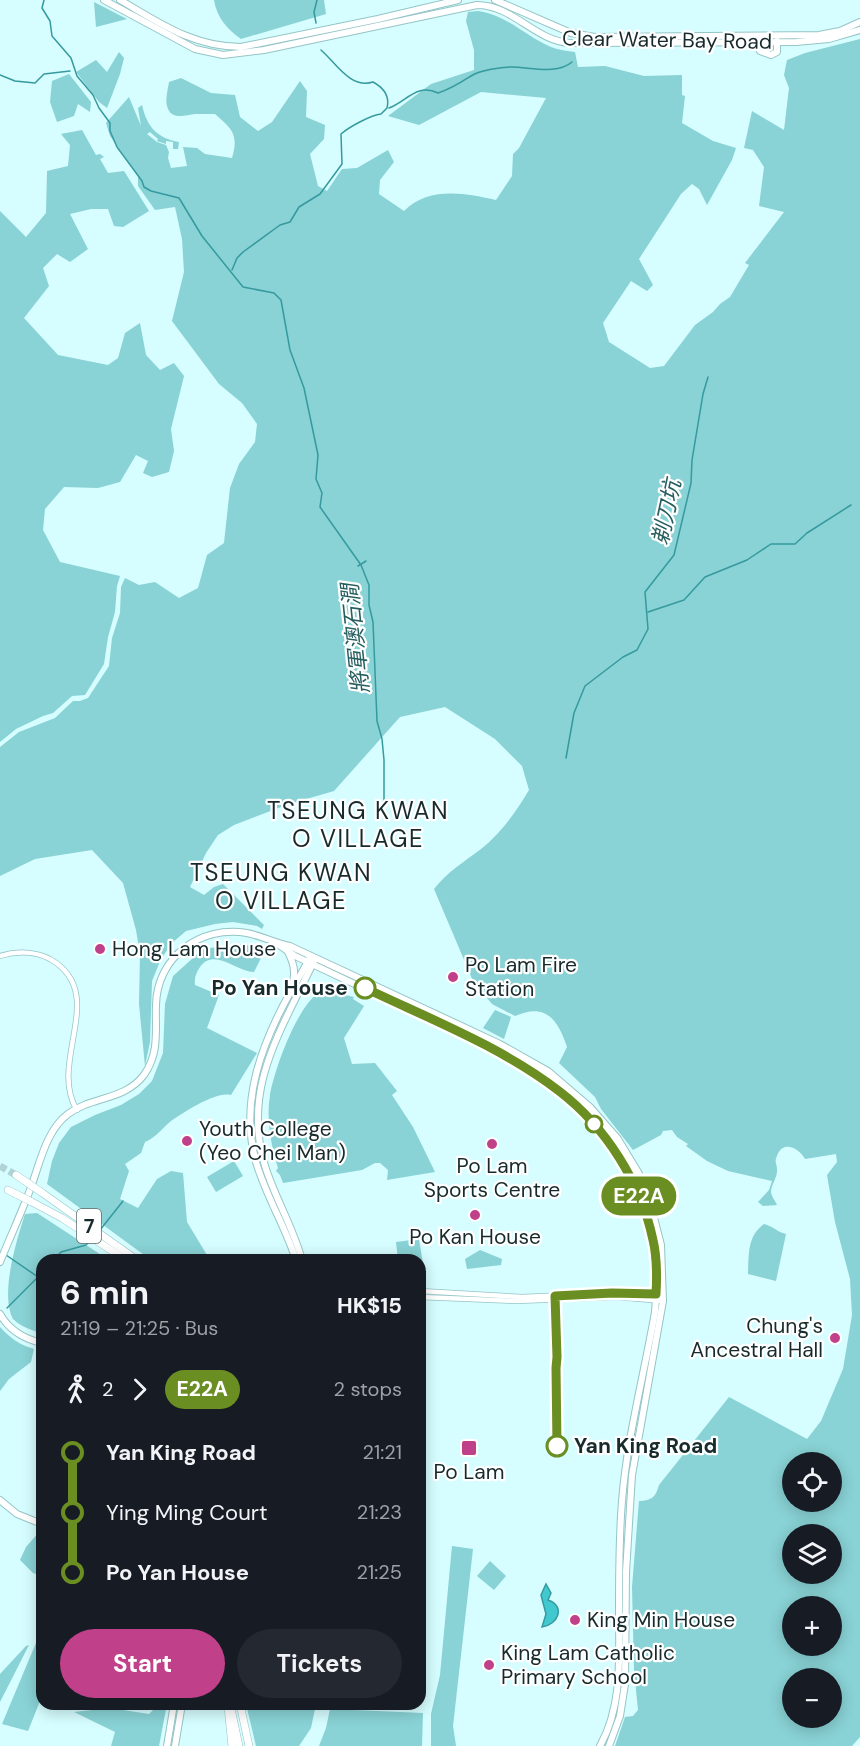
<!DOCTYPE html>
<meta charset="utf-8">
<style>
body{margin:0;font-family:"DM Sans","Noto Sans TC",sans-serif;background:#242831;color:#f1f3f6;height:100vh;display:flex;flex-direction:column;font-size:22px;white-space:nowrap}
*{box-sizing:border-box;margin:0}
p{font-size:20px;color:#9ea1a6}
.icon{flex:none;width:33px;height:33px;fill:none;stroke:currentColor;stroke-width:2;stroke-linecap:round;stroke-linejoin:round}
.map{position:relative;flex:1;overflow:hidden}
.details{position:absolute;left:36px;top:1254px;width:390px;height:456px;display:flex;flex-direction:column;background:#171b24;border-radius:18px;box-shadow:0 3px 15px #0003}
.details>*{flex:none}
.badge{padding:0 12px;border-radius:20px;font-size:21px;line-height:39px}
.controls{position:absolute;left:782px;top:1452px;display:grid;gap:12px}
.controls a{display:grid;place-items:center;width:60px;height:60px;border-radius:50%;background:#171b24;box-shadow:0 3px 15px #0003;font-size:30px}
.map>.badge{position:absolute;translate:-50% -50%;box-shadow:0 0 0 3px #fff}
.legs{display:flex;align-items:center;gap:9px;height:66px;padding:0 24px;font-size:20px}
.legs p{margin-inline-start:auto}
.headline{display:flex;align-items:center;justify-content:space-between;height:102px;padding:0 24px}
h1{font-size:33px;font-weight:700;line-height:45px}
.primary-button{display:flex;gap:12px;margin-top:auto;padding:12px 24px}
.primary-button a{flex:1;height:69px;border-radius:36px;background:#c1408a;color:#fff;font-size:24px;font-weight:700;line-height:69px;text-align:center}
.primary-button a+a{background:#242831;color:#f1f3f6}
ul{padding:0 24px;list-style:none}
li{display:flex;align-items:center;gap:21px;height:60px;font-size:22px}
li i{display:grid;place-items:center;width:9px;height:100%;margin:0 8px;background:currentColor}
li i::after{content:'';width:15px;height:15px;margin:-8px;border:4px solid;border-radius:50%;background:#171b24}
li p{margin-inline-start:auto}
li:first-child i{background:linear-gradient(#0000 50%,currentColor 0)}
li:last-child i{background:linear-gradient(currentColor 50%,#0000 0)}
.map>svg:first-child{display:block}
.green{fill:#89d2d5;fill-rule:evenodd}
.water{fill:#42c9cf;stroke:#359a9e;stroke-width:1.5}
.lines{fill:none;stroke-linecap:round;stroke-linejoin:round}
.stream{stroke:#359a9e;stroke-width:1.5}
.highway-tunnel{stroke:#b0d3d5;stroke-width:7;stroke-dasharray:7 3.5;stroke-linecap:butt}
.minor-casing{stroke:#95c5c6;stroke-width:6}
.major-casing{stroke:#95c5c6;stroke-width:8}
.highway-casing{stroke:#95c5c6;stroke-width:8}
.minor{stroke:#fff;stroke-width:4.5}
.major{stroke:#fff;stroke-width:6}
.highway{stroke:#fff;stroke-width:7}
.highway-bridge-casing{stroke:#95c5c6;stroke-width:8;stroke-linecap:butt}
.highway-bridge{stroke:#fff;stroke-width:7}
.line-1-casing{stroke:#fff;stroke-width:14}
.line-1{stroke:#6b8e23;stroke-width:9}
.poi-dot{fill:#c1408a;stroke:#fff;stroke-width:2}
.stop-1-dot{fill:#fff;stroke:#6b8e23;stroke-width:3}
.labels{text-anchor:middle;stroke-width:4.5;stroke-linejoin:round;paint-order:stroke}
.shield{fill:#fff;stroke:#5d6b6b;stroke-width:1.5}
.shield-label{font-size:20px;font-weight:bold;fill:#182b2c}
.street-label{font-size:21px;fill:#182b2c;stroke:#fff}
.poi-label{font-size:21px;fill:#182b2c;stroke:#fff;text-anchor:start}
.stop-label{font-size:21px;font-weight:bold;fill:#182b2c;stroke:#fff;text-anchor:end}
.water-label{font-size:22px;font-style:italic;fill:#275e60;stroke:#fff}
.quarter-label{font-size:24px;letter-spacing:1.5px;fill:#182b2c;stroke:#fff}
</style>
<div class="map">
<svg width="860" height="1746" viewBox="0 0 860 1746">
<rect width="100%" height="100%" fill="#d6fdff"/>
<g class="green">
<path d="M214 0H324L326 14 241 39C227 29 217 18 214 0Z"/>
<polygon points="94,2 127,19 96,27"/>
<path d="M478 11C507 15 525 36 551 47 559 50 567 51 575 52L578 67 605 66 644 76 682 75V95L685 96 682 123 713 141 736 148 732 160 707 205 699 189 692 184 681 194 639 259 653 285 647 291 631 281 603 323 609 342 650 368 664 366 695 325 713 312 720 304 730 297 749 265 745 263 784 212 759 206 764 167 753 150 744 148 752 111 784 130 789 88 784 75 787 60 805 53 860 39V1737L852 1746H615L625 1717 633 1716 638 1710 634 1670 632 1587 639 1501C652 1501 656 1496 659 1485L729 1397 807 1439 821 1421 843 1369 852 1315 850 1279 835 1222 827 1175 837 1162 836 1154 805 1159C800 1149 783 1139 777 1156 774 1162 777 1164 777 1169 778 1177 771 1185 771 1192 771 1196 776 1202 777 1205L763 1206 758 1202 769 1190 772 1181 728 1171 707 1161 686 1146 688 1144 677 1137 672 1130 663 1131 661 1135 633 1150 601 1109 595 1097 559 1063 567 1047C558 1020 546 1002 515 1016L492 1004 473 981 434 889C447 872 464 862 481 849 501 833 516 812 529 790L522 766 495 739 445 707 400 717 334 791 289 804 234 825 218 835 206 853 190 887 204 895 214 887 223 884 264 925 262 929 257 926 233 922 215 924 186 931 172 943 161 959 152 981 150 1042 145 1066 139 1004 140 954 136 930 123 883 92 850 35 859 0 876V747L19 732 55 718 73 701H80L88 698 109 666 112 638 120 613 121 587 125 578 139 585 155 582 179 598 198 588 207 555 224 543 230 488 239 464 255 442 257 424 242 403 219 384 172 321 184 272 182 239 175 207 155 210 138 186V175L110 136 106 123 129 97 141 126 138 108 142 105C147 127 157 138 179 142L178 149H173V142L166 141V144L157 141 158 139 150 132 147 134 157 142 166 145 169 152 168 158 171 168 187 166 183 147 197 148 205 154 232 158C239 134 232 129 215 114 208 114 202 114 195 114 185 115 171 121 167 106 165 100 168 89 169 82L181 78 211 93 235 95 240 117 258 131 272 122 300 81 307 91 306 117 325 125 324 139 310 154 318 186 327 191 342 169 357 168 388 150 394 162 380 180 379 194 404 211C428 186 466 193 496 200L512 176 513 154 519 148 546 98 481 92 419 125 388 116 431 84 474 70V50L466 21 468 12ZM792 1462H831V1502H792ZM792 1534H831V1574H792ZM792 1606H831V1646H792ZM831 1678V1718H792V1678Z"/>
<polygon points="119,52 124,58 120,74 107,108 99,102 76,72 96,60 107,72"/>
<polygon points="69,74 91,102 90,112 78,104 74,116 57,122 50,102 52,81"/>
<polygon points="82,130 96,155 100,154 104,157 100,159 108,173 124,171 149,211 123,227 114,226 108,209 91,209 70,214 88,249 70,262 57,254 43,268 49,286 24,318 58,355 108,365 118,358 125,333 140,323 146,355 160,370 174,363 184,376 171,429 174,451 169,472 152,477 143,473 148,461 136,455 120,482 98,488 64,487 45,509 43,530 60,562 120,576 117,586 115,612 108,637 104,664 85,695 72,696 53,713 43,716 16,729 0,742 0,211 26,237 46,213 47,171 68,166 70,145 61,134"/>
<path d="M238 944 266 948 254 972C237 972 214 947 200 967 196 973 194 978 195 985L219 995 207 1028 257 1053 231 1095C216 1091 184 1112 171 1121 162 1128 157 1137 145 1142L141 1153 125 1164 129 1171 120 1199 138 1208 157 1179 171 1171 183 1173 187 1222 210 1260H151L47 1184 52 1161 59 1143 71 1127 95 1115 121 1105 139 1094 152 1081 163 1053 165 1004 173 976 203 949Z"/>
<path d="M323 990 354 997 353 999 364 1006 344 1038 352 1064 375 1063 397 1091 392 1095 413 1127 435 1172 387 1180 388 1170 380 1163H375L362 1170 283 1183 280 1175 276 1171 278 1168C271 1145 266 1120 270 1095 274 1070 299 1000 323 990Z"/>
<polygon points="495,1010 511,1017 504,1039 483,1028"/>
<polygon points="234,1161 243,1176 216,1192 207,1177"/>
<path d="M37 1213 109 1260H42V1334C32 1330 21 1327 13 1319 0 1294 16 1242 25 1214Z"/>
<path d="M764 1224C773 1226 777 1232 786 1234L776 1281 748 1274C749 1255 747 1236 764 1224Z"/>
<polygon points="419,1239 426,1282 420,1281 420,1260 398,1260 396,1242"/>
<polygon points="480,1250 502,1259 501,1265 467,1269 465,1259"/>
<path d="M0 1327C10 1338 20 1345 34 1349L31 1362 9 1379 0 1391Z"/>
<polygon points="40,1531 42,1531 42,1576 33,1573 20,1560 26,1547"/>
<polygon points="452,1546 473,1549 453,1726 456,1746 431,1746 431,1714 440,1675"/>
<polygon points="490,1561 506,1576 494,1590 477,1576"/>
<polygon points="41,1631 42,1696 28,1731 2,1724"/>
<polygon points="29,1645 0,1702 0,1674 26,1646"/>
<polygon points="159,1704 167,1704 159,1746 111,1746 115,1732 74,1712 110,1708 149,1714"/>
<polygon points="246,1704 316,1704 311,1728 299,1746 256,1746"/>
<polygon points="330,1709 423,1713 422,1746 319,1746 326,1728"/>
</g>
<path class="water" d="M546 1584 551 1593 548 1600C566 1606 558 1625 542 1627L546 1614 541 1595Z"/>
<g class="lines">
<g class="stream">
<polyline points="44,0 42,8 50,21 52,36 71,58 77,76 93,95 99,108 110,123 110,131 117,147 142,181 144,187 151,191 179,198 202,236 243,287 274,293 281,300 290,350 304,388 318,455 316,479 322,493 320,507 361,565 369,585 369,605 373,622 377,721 382,739 384,760 384,811"/>
<polyline points="316,23 314,12 317,0"/>
<polyline points="0,75 15,81 35,83 44,74 70,71"/>
<path d="M389 108C407 101 417 83 438 93 451 89 460 83 471 76 480 70 502 67 512 67 530 67 557 75 572 62"/>
<path d="M232 270 237 258 243 252 280 225 290 222 299 207 320 194 342 164 341 134C349 127 371 115 381 114L387 108C390 96 384 88 373 82 350 89 336 63 321 50"/>
<polyline points="358,566 366,561"/>
<polyline points="648,612 684,600 705,577 747,560 771,544 795,544 807,533 851,505"/>
<polyline points="566,758 574,713 585,686 623,657 637,650 648,629 645,592 674,555 691,483 692,460 703,394 708,377"/>
<polyline points="100,1230 123,1201"/>
<polyline points="6,1255 38,1277 42,1273"/>
<polyline points="53,1260 61,1252 86,1245 91,1240"/>
<polyline points="7,1308 38,1277"/>
</g>
<polyline class="highway-tunnel" points="0,1166 16,1175"/>
<defs>
<g id="minor">
<path d="M0 956C16 951 35 951 50 959 110 993 47 1062 77 1110"/>
<polyline points="420,1291 522,1297 612,1293 658,1295"/>
<polyline points="420,1297 517,1301 617,1297 663,1301"/>
</g>
<g id="major">
<path d="M104 0 195 49 223 55 264 50 477 5C513 5 535 41 570 43L796 42 829 39 860 30"/>
<path d="M120 0C160 23 193 47 241 47L378 19 458 0"/>
<polyline points="495,0 571,33 595,37 819,35 840,31 860,22"/>
<polyline points="756,43 760,51 771,55 777,52 777,41"/>
<path d="M279 945 295 956C342 978 389 1000 435 1022 478 1042 522 1063 559 1091 606 1127 640 1182 653 1239 658 1262 657 1288 655 1312 644 1375 627 1438 622 1501 619 1538 619 1575 619 1611 619 1657 623 1705 600 1746"/>
<path d="M288 952C293 962 296 971 293 982"/>
<path d="M296 1260C285 1226 266 1196 256 1162 239 1102 262 1043 291 991 297 980 304 970 309 959"/>
<path d="M302 1260C293 1227 275 1198 265 1166 241 1088 282 1029 314 961"/>
<path d="M0 1262C9 1240 19 1218 28 1195 39 1169 44 1132 68 1114 92 1096 124 1101 144 1075 160 1052 155 1030 156 1005 157 957 200 925 247 933 262 936 275 943 290 946L500 1044 548 1071 590 1107 618 1139 638 1172 648 1194 661 1245 663 1301 632 1475 626 1572 625 1684 620 1716 609 1746"/>
<path d="M0 1314C9 1330 24 1339 42 1343"/>
<polyline points="0,1500 17,1514 42,1524"/>
<polyline points="167,1746 174,1704"/>
<polyline points="175,1746 182,1704"/>
</g>
<g id="highway">
<polyline points="16,1175 25,1181"/>
<polyline points="8,1190 18,1195"/>
<polyline points="41,1192 137,1260"/>
<polyline points="30,1201 62,1218 126,1260"/>
<polyline points="230,1704 239,1746"/>
<polyline points="240,1704 249,1746"/>
<polyline points="228,1707 232,1746"/>
</g>
</defs>
<use href="#minor" class="minor-casing"/>
<use href="#major" class="major-casing"/>
<use href="#highway" class="highway-casing"/>
<use href="#minor" class="minor"/>
<use href="#major" class="major"/>
<use href="#highway" class="highway"/>
<defs>
<g id="highway-bridge">
<polyline points="25,1181 41,1192"/>
<polyline points="18,1195 30,1201"/>
</g>
</defs>
<use href="#highway-bridge" class="highway-bridge-casing"/>
<use href="#highway-bridge" class="highway-bridge"/>
</g>
<g class="lines">
<defs>
<path id="line-1" d="M365 988C430 1019 502 1047 559 1091 606 1127 641 1183 653 1240 657 1257 657 1277 656 1294L612 1293 555 1296 557 1357 556 1368 557 1446"/>
</defs>
<use href="#line-1" class="line-1-casing"/>
<use href="#line-1" class="line-1"/>
</g>
<g class="poi-dot">
<circle cx="100" cy="949" r="6"/>
<circle cx="453" cy="977" r="6"/>
<circle cx="187" cy="1141" r="6"/>
<circle cx="492" cy="1144" r="6"/>
<circle cx="475" cy="1215" r="6"/>
<circle cx="835" cy="1338" r="6"/>
<rect x="461" y="1440" width="16" height="16" rx="3"/>
<circle cx="575" cy="1620" r="6"/>
<circle cx="489" cy="1665" r="6"/>
</g>
<g class="stop-1-dot">
<circle cx="365" cy="988" r="10"/>
<circle cx="594" cy="1124" r="8"/>
<circle cx="557" cy="1446" r="10"/>
</g>
<g class="labels">
<rect class="shield" x="77" y="1209" width="24" height="34" rx="4.5"/>
<g class="shield-label">
<text x="89" y="1233">7</text>
</g>
<g class="street-label">
<text transform="translate(667 40) rotate(1)" y="7">Clear Water Bay Road</text>
</g>
<g class="poi-label">
<text x="112" y="956">Hong Lam House</text>
<text x="465" y="972">Po Lam Fire<tspan x="465" dy="24">Station</tspan></text>
<text x="199" y="1136">Youth College<tspan x="199" dy="24">(Yeo Chei Man)</tspan></text>
<text x="492" y="1173" text-anchor="middle">Po Lam<tspan x="492" dy="24">Sports Centre</tspan></text>
<text x="475" y="1244" text-anchor="middle">Po Kan House</text>
<text x="823" y="1333" text-anchor="end">Chung's<tspan x="823" dy="24">Ancestral Hall</tspan></text>
<text x="469" y="1479" text-anchor="middle">Po Lam</text>
<text x="587" y="1627">King Min House</text>
<text x="501" y="1660">King Lam Catholic<tspan x="501" dy="24">Primary School</tspan></text>
</g>
<g class="stop-label">
<text x="348" y="995">Po Yan House</text>
<text x="574" y="1453" text-anchor="start">Yan King Road</text>
</g>
<g class="water-label">
<text transform="translate(666 512) rotate(-78)" y="8">剃刀坑</text>
<text transform="translate(355 639) rotate(-96)" y="8">將軍澳石澗</text>
</g>
<g class="quarter-label">
<text x="358" y="819">TSEUNG KWAN<tspan x="358" dy="28">O VILLAGE</tspan></text>
<text x="281" y="881">TSEUNG KWAN<tspan x="281" dy="28">O VILLAGE</tspan></text>
</g>
</g>
</svg>
<div class="controls">
<a><svg class="icon" aria-label="locate" viewBox="0 0 24 24"><circle cx="12" cy="12" r="6"/><path d="M12 2v4M12 18v4M2 12h4M18 12h4"/></svg></a>
<a><svg class="icon" aria-label="layers" viewBox="0 0 24 24"><path d="M12 4l9 5-9 5-9-5zM3 14l9 5 9-5"/></svg></a>
<a>+</a>
<a>−</a>
</div>
<b class="badge" style="left:639px;top:1196px;background:#6b8e23;color:#fff">E22A</b>
<section class="details">
<div class="headline"><div><h1>6 min</h1><p>21:19 – 21:25 · Bus</p></div><b>HK$15</b></div>
<div class="legs"><svg class="icon" aria-label="walk" viewBox="0 0 24 24"><circle cx="13" cy="4" r="2"/><path d="M13 8l-2 6 4 7M11 14l-3 7M7 12l3-4h3l4 4"/></svg>2<svg class="icon" aria-label="forward" viewBox="0 0 24 24"><path d="M9 5l7 7-7 7"/></svg><b class="badge" style="background:#6b8e23;color:#fff">E22A</b><p>2 stops</p></div>
<ul>
<li><i style="color:#6b8e23"></i><b>Yan King Road</b><p>21:21</p></li>
<li><i style="color:#6b8e23"></i><span>Ying Ming Court</span><p>21:23</p></li>
<li><i style="color:#6b8e23"></i><b>Po Yan House</b><p>21:25</p></li>
</ul>
<div class="primary-button"><a>Start</a><a>Tickets</a></div>
</section>
</div>
